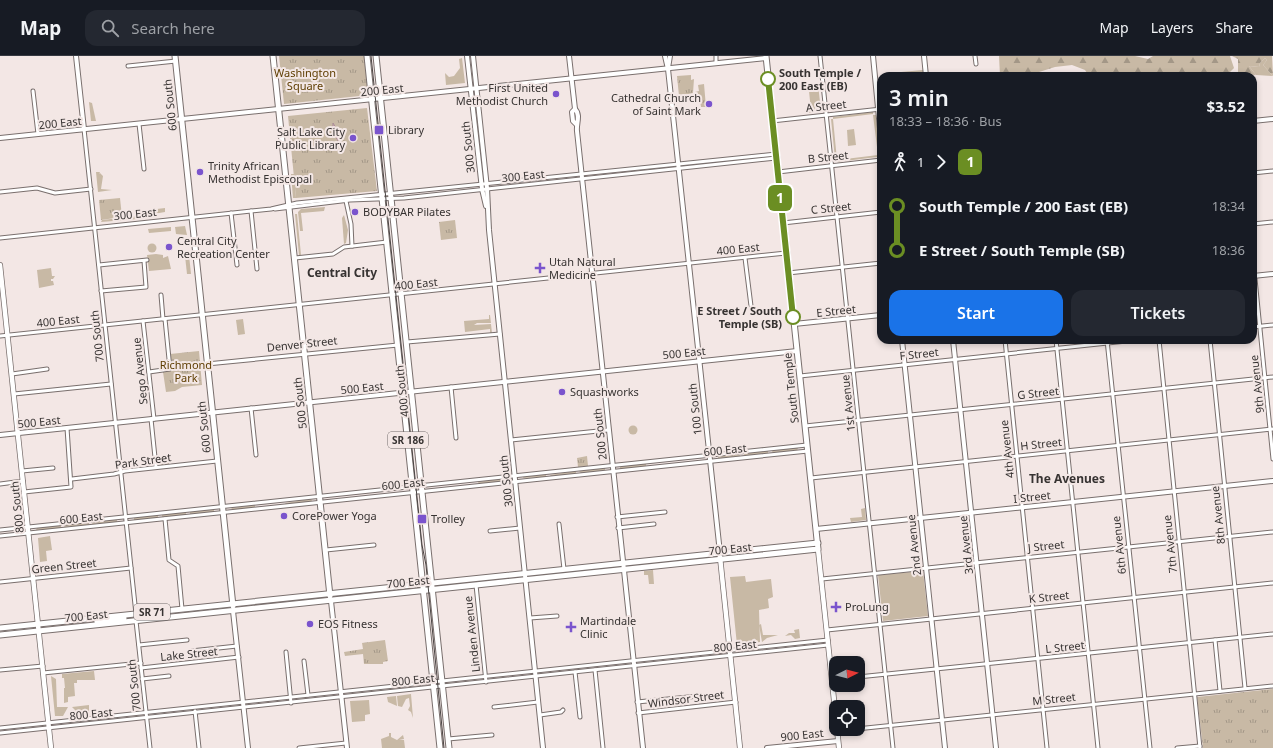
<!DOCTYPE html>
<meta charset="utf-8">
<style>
body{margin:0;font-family:"Noto Sans",sans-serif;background:#242831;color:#f1f3f6;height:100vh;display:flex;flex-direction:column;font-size:15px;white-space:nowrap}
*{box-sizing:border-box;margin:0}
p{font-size:13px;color:#9ea1a6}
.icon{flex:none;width:22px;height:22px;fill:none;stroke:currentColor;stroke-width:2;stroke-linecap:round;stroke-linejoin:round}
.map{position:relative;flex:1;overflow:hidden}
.sheet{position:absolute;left:877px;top:16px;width:380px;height:272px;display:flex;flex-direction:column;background:#171b24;border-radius:12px;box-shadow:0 2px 6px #0003}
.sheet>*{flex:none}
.badge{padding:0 8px;border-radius:6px;font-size:14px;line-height:26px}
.needle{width:26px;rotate:84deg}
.controls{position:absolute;left:829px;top:600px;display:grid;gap:8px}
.controls a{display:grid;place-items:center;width:36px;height:36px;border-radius:8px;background:#171b24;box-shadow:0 2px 6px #0003;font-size:20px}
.map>.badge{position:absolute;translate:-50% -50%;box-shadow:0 0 0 2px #fff}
.legs{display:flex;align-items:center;gap:6px;height:44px;padding:0 12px;font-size:13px}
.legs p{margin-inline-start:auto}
.summary{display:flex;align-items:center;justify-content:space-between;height:68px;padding:0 12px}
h1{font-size:22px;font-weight:600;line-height:30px}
.action{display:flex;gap:8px;margin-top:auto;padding:8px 12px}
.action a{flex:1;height:46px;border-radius:12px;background:#1a73e8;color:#fff;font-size:16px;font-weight:600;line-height:46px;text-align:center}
.action a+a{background:#242831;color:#f1f3f6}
ul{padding:0 12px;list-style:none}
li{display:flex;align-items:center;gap:14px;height:44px;font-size:15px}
li i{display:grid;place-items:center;width:6px;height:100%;margin:0 5px;background:currentColor}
li i::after{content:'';width:10px;height:10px;margin:-5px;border:3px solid;border-radius:50%;background:#171b24}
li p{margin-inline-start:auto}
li:first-child i{background:linear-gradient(#0000 50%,currentColor 0)}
li:last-child i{background:linear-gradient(currentColor 50%,#0000 0)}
header{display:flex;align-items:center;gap:24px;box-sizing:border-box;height:56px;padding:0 20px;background:#171b24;border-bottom:1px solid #363941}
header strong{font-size:19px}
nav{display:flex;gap:22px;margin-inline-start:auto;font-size:14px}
.search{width:280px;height:36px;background:#242831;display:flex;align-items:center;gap:10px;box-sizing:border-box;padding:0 14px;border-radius:12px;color:#9ea1a6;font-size:15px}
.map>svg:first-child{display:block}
.green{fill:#c8b9a5}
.forest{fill:url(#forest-firs)}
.park{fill:url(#park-tufts)}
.water{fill:#dab1c0;stroke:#a98b95}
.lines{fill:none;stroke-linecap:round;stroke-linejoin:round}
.minor-casing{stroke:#796f6d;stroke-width:5}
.tertiary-casing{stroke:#796f6d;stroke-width:6}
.secondary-casing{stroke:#796f6d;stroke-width:6}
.primary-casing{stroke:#796f6d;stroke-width:7}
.minor{stroke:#fff;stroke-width:3}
.tertiary{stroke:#fff;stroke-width:4}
.secondary{stroke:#fff;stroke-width:4.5}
.primary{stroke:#fff;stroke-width:5}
.tram{stroke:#4a4544;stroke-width:1}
.line-1-casing{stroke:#fff;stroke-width:9}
.line-1{stroke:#6b8e23;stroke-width:6}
.stop-1-dot{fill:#fff;stroke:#6b8e23;stroke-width:2}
.poi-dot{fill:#7a54cd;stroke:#f3e7e5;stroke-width:1.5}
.labels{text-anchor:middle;stroke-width:4;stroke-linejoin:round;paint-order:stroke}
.shield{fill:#f3e7e5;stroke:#6f6968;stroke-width:1}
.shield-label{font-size:10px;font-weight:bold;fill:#373332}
.park-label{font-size:11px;fill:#5e3d01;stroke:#f3e7e5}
.stop-label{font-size:11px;font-weight:bold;fill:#373332;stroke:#f3e7e5;text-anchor:start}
.poi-label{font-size:11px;fill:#373332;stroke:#f3e7e5;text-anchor:start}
.street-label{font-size:11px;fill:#373332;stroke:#f3e7e5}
.neighbourhood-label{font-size:12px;font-weight:bold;fill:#373332;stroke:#f3e7e5}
</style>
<header>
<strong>Map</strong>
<div class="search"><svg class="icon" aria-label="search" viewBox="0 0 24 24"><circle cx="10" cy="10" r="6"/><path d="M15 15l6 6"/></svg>Search here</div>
<nav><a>Map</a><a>Layers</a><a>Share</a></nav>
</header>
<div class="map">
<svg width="1273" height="692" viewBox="0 0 1273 692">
<defs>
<pattern id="forest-firs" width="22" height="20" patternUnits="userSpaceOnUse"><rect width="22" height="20" fill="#c8b9a5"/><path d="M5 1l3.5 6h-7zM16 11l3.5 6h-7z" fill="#a39787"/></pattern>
<pattern id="park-tufts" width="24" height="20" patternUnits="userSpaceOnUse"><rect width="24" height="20" fill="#c8b9a5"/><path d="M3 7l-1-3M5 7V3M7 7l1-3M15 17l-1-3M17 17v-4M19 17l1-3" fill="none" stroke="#a39787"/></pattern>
</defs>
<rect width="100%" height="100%" fill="#f3e7e5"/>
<g class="green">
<polygon points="462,2 465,27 446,29 445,17 449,21 454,20 460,12 459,3"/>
<polygon points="1265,2 1267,4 1263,9 1273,20 1256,19 1249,10 1259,11 1260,7"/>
<polygon points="923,14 924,20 900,20 901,16"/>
<polygon points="818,28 821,55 807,57 811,55 809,35 802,35 801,29"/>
<polygon points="89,46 92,47 96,65 91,65"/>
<polygon points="873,56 873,58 833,63 837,104 835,103 831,63 833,63 833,61"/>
<polygon points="873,59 876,59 880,99 878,99"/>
<polygon points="854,73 856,89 848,90 847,74"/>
<polygon points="878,99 877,101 837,106 837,104"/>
<polygon points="96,116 100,116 99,118 100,117 103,120 101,133 112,134 98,136"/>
<polygon points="291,118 294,118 296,142 293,142"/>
<polygon points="325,151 324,155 301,157 303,175 300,175 298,156 301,153"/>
<polygon points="165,152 165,156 147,159 149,154"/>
<polygon points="295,158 297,158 301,199 299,199"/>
<polygon points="344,159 348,174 346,187 344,188 342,162"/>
<polygon points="138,160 138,163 101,166 102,164"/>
<polygon points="185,170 187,179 176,178 175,171"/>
<polygon points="171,171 171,175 149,177 148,173"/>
<polygon points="156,198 163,199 163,202 168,200 171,213 149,215 147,199"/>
<polygon points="189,199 191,218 187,218 185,200"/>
<polygon points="51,212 52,220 55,220 53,223 51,223 51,225 53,225 54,229 39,232 37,214"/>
<polygon points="489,259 490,259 491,267 477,267 474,269 491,268 492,277 490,277 490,273 465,276 464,265 489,263"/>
<polygon points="243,263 245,278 238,279 236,264"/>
<circle cx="633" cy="374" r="4.5"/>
<polygon points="797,391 798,393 797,394 773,397 772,395"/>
<polygon points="768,394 768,397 745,400 744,398"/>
<polygon points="740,397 740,400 718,403 718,400"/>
<polygon points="646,407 646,410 620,413 620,410"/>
<polygon points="605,412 605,415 581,417 579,415"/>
<polygon points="576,415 576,418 551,420 550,419"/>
<polygon points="546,418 546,421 523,422 524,420"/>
<polygon points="505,422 506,425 479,428 478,426"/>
<polygon points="310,443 312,444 311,446 286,448 285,447"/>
<polygon points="255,449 255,452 233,454 231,452"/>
<polygon points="865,452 866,464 851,466 850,462 862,461 861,453"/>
<polygon points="214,453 214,456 190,458 190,455"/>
<polygon points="186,456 186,459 162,461 162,458"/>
<polygon points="158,459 158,462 134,464 134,461"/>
<polygon points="117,463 117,466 92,468 93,466"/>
<polygon points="89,466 89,469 64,471 65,469"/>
<polygon points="61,469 61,472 36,474 37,472"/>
<polygon points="50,480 52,494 46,495 47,505 40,506 38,482"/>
<polygon points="653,514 654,528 649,528 648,519 644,519 644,515"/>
<polygon points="923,515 928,560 883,565 878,519"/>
<polygon points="745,520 746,526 771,523 773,541 768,543 769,552 759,554 760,586 737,589 730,521"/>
<polygon points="761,568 763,579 778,579 767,582 762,586 759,569"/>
<polygon points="799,573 800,582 795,583 791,579 785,580 789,577 795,577 794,574"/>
<polygon points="94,615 95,624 77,624 77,627 74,627 75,640 68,641 68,646 64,647 64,632 65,632 64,622 62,622 62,618"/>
<polygon points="51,620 56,623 57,651 68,651 63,660 55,660"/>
<polygon points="411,638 413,662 411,656 408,654 410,650 409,642 406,643 402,651 398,650 397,640"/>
<polygon points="396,640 397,650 388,646 387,641"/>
<polygon points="369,644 370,658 365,659 365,665 352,666 350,645"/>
<polygon points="89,649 89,657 79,658 72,651"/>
<polygon points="389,677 391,677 391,681 397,684 403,679 404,683 399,684 404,684 405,692 382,692 381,683 389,680"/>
</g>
<g class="forest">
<polygon points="999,0 1135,0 1148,3 1153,0 1230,0 1234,12 1230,16 1157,20 1089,20 1085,14 1072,9 1055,11 1039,16 1033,20 1000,20"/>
<polygon points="1232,0 1272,0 1273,20 1263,9 1267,4 1265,2 1260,7 1259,11 1249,10 1256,19 1238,18 1238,3"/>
</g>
<g class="park">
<polygon points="279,0 365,0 369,39 284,48"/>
<polygon points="691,19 691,24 694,23 693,37 679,40 677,20"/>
<polygon points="704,28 706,51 701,51 699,38 695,39 695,36 699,35 698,29"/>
<polygon points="367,52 377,135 296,142 288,60"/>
<polygon points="120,142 122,161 101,164 99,144"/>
<polygon points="455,164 457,182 441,184 439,166"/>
<circle cx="152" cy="192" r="4.5"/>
<polygon points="199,295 202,329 182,331 175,335 166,336 163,316 172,314 170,298"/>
<polygon points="587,400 588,410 578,411 577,402"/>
<polygon points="168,401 169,409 157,410 156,402"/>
<polygon points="385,584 388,605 383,606 383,608 364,608 363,598 345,600 344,596 363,593 362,587"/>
<polygon points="1273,633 1273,692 1203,692 1197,641"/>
</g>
<polygon class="water" points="333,67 341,81 339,86 333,77"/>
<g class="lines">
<defs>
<g id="minor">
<polyline points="716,0 716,7"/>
<polyline points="820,0 893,692"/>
<polyline points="975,0 976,8"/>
<polyline points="128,10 176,5"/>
<polyline points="1216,20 1234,20"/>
<polyline points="33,35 38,78"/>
<polyline points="772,65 881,53"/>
<polyline points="139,68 144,113"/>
<polyline points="84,73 136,558"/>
<polyline points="778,116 881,104"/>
<polyline points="1253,117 1273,115"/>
<polyline points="0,136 37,132 55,137 91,133"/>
<polyline points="346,145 351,168 352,190"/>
<polyline points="275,153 350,144 404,142 776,102"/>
<polyline points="251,155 257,213"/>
<polyline points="231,157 237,209"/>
<polyline points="783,167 881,156"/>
<polyline points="1253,168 1273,166"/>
<polyline points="0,182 271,153 297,147 776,98"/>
<polyline points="295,202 333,198 344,191 387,186"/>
<polyline points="745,202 751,250"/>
<polyline points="1253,203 1273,403"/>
<polyline points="99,209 147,204"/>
<polyline points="788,217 881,207"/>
<polyline points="101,235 146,231 144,205"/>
<polyline points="161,239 163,263"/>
<polyline points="143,265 154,363"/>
<polyline points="1253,271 1273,269"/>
<polyline points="0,280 786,197"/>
<polyline points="1005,284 1047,692"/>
<polyline points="1056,284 1098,692"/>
<polyline points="1107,284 1150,692"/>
<polyline points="1159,284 1200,692"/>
<polyline points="1210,284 1245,632"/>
<polyline points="407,286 500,278"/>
<polyline points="207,308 398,289"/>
<polyline points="149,316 170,313 165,263"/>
<polyline points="12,318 47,313"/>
<polyline points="800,320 1136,284"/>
<polyline points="451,331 456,382"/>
<polyline points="14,338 111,328"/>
<polyline points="251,352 256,399"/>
<polyline points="151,363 156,411"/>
<polyline points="805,370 1273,321"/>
<polyline points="511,384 608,374"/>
<polyline points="22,415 53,412"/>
<polyline points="811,422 1273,373"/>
<polyline points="72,423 114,418 125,415 217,405"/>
<polyline points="0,428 23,425"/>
<polyline points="24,436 71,431 67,372"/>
<polyline points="617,461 665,456"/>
<polyline points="165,463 169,504 178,510 182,553"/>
<polyline points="559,468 564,513"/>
<polyline points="618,472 654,468"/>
<polyline points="0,474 807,389"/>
<polyline points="490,475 520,472"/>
<polyline points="0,480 808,395"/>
<polyline points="326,494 374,489"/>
<polyline points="822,523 1273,476"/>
<polyline points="0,526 131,512"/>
<polyline points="476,529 486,626"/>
<polyline points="530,562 557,560"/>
<polyline points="136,565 150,692"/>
<polyline points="827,574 1273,527"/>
<polyline points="1215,584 1220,635"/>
<polyline points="139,589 187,584"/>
<polyline points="191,595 237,590"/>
<polyline points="286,596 291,647"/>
<polyline points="304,605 308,639"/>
<polyline points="141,612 239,601"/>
<polyline points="0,614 43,610"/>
<polyline points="595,614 603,692"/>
<polyline points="575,616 580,661"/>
<polyline points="43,617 141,607"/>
<polyline points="858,621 1273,578"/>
<polyline points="142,623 169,620"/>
<polyline points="637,646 699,640"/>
<polyline points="494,651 538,646"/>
<polyline points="195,655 199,692"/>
<polyline points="638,657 736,646"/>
<polyline points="540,659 561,656 563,654"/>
<polyline points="0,672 828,584"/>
<polyline points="837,675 1273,630"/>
<polyline points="0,677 828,589"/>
<polyline points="448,683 492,679"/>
<polyline points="299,692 346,687"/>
<polyline points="1177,692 1200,690"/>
</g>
<g id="tertiary">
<polyline points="76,0 84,73"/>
<polyline points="467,0 482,133 486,150"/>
<polyline points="473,0 487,132 489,174 543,692"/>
<path d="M569 0 575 53C581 59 576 68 577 75L643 692"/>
<polyline points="665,0 668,13 720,497"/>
<polyline points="873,0 881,83"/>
<polyline points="924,0 926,20"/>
<polyline points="668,12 670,0"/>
<polyline points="575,53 572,56 573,65 576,68"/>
<polyline points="1253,65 1273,63"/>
<polyline points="0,82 766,2"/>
<polyline points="1253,220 1273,218"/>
<polyline points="794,268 881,259"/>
<polyline points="902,284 945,692"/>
<polyline points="953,284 996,692"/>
<polyline points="0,379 797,295"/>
<polyline points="816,473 1273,425"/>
<polyline points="331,545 347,692"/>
<polyline points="233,555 248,692"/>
<polyline points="767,692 838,685"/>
</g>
<g id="secondary">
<polyline points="0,209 51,692"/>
<polyline points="818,493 836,663"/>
<polyline points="720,501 740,692"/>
<polyline points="837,673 839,692"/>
</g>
<g id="primary">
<polyline points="175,0 233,550"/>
<polyline points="273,0 330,540"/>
<polyline points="367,0 440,692"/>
<polyline points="376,0 449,692"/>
<polyline points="97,566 124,562"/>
<polyline points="0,572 818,487"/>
<polyline points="0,579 818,493 766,0"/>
</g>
</defs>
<use href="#minor" class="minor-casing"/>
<use href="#tertiary" class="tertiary-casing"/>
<use href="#secondary" class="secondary-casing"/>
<use href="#primary" class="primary-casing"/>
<use href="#minor" class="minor"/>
<use href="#tertiary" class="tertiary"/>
<use href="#secondary" class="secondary"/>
<use href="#primary" class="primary"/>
<polyline class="tram" points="371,0 422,489 426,509 444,692"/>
</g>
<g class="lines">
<defs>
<polyline id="line-1" points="768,23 793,261"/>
</defs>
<use href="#line-1" class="line-1-casing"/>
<use href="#line-1" class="line-1"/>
</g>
<g class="stop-1-dot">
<circle cx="768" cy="23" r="7"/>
<circle cx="793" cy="261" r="7"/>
</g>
<g class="poi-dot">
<circle cx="556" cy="38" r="4"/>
<circle cx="709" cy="48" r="4"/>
<rect x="374" y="69" width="10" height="10" rx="2"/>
<circle cx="353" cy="82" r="4"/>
<circle cx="200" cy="116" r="4"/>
<circle cx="355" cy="156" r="4"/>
<circle cx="169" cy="191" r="4"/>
<path d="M538 206h4v4h4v4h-4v4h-4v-4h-4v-4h4z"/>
<circle cx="562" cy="336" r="4"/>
<circle cx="284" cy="460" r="4"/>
<rect x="417" y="458" width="10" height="10" rx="2"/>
<path d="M834 545h4v4h4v4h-4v4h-4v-4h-4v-4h4z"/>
<circle cx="310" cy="568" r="4"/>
<path d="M569 565h4v4h4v4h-4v4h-4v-4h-4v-4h4z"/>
</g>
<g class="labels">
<g class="shield">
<rect x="388" y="376" width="40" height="16" rx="3"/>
<rect x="134" y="548" width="36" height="16" rx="3"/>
</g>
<g class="shield-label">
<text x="408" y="388">SR 186</text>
<text x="152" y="560">SR 71</text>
</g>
<g class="park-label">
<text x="305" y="21">Washington<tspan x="305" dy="13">Square</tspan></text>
<text x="186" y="313">Richmond<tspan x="186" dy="13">Park</tspan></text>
</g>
<g class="stop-label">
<text x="779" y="21">South Temple /<tspan x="779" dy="13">200 East (EB)</tspan></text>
<text x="782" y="259" text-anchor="end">E Street / South<tspan x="782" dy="13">Temple (SB)</tspan></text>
</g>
<g class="poi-label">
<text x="548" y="36" text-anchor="end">First United<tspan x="548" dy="13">Methodist Church</tspan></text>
<text x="701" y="46" text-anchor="end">Cathedral Church<tspan x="701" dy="13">of Saint Mark</tspan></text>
<text x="388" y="78">Library</text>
<text x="345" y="80" text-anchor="end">Salt Lake City<tspan x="345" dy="13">Public Library</tspan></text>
<text x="208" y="114">Trinity African<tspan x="208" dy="13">Methodist Episcopal</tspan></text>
<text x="363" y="160">BODYBAR Pilates</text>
<text x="177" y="189">Central City<tspan x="177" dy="13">Recreation Center</tspan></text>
<text x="549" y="210">Utah Natural<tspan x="549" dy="13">Medicine</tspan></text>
<text x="570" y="340">Squashworks</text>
<text x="292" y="464">CorePower Yoga</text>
<text x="431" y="467">Trolley</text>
<text x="845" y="555">ProLung</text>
<text x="580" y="569">Martindale<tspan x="580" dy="13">Clinic</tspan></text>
<text x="318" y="572">EOS Fitness</text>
</g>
<g class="street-label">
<text transform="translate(382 34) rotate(-6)" y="4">200 East</text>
<text transform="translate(170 49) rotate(-96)" y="4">600 South</text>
<text transform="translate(826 50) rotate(-6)" y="4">A Street</text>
<text transform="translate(60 67) rotate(-6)" y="4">200 East</text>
<text transform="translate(468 91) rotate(-96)" y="4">300 South</text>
<text transform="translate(828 101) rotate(-6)" y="4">B Street</text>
<text transform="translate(523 120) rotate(-6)" y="4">300 East</text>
<text transform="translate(831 152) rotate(-6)" y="4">C Street</text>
<text transform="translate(135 158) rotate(-6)" y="4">300 East</text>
<text transform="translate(738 193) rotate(-6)" y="4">400 East</text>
<text transform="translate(416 228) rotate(-6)" y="4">400 East</text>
<text transform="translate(836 255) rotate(-6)" y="4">E Street</text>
<text transform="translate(58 265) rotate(-6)" y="4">400 East</text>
<text transform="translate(97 280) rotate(-96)" y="4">700 South</text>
<text transform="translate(302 288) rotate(-6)" y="4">Denver Street</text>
<text transform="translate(684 297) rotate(-6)" y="4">500 East</text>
<text transform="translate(919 298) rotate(-6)" y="4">F Street</text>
<text transform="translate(140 315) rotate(-96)" y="4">Sego Avenue</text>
<text transform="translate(1257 328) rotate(-96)" y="4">9th Avenue</text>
<text transform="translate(362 332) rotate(-6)" y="4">500 East</text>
<text transform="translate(791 332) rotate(-96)" y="4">South Temple</text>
<text transform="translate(402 335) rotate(-96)" y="4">400 South</text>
<text transform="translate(1038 337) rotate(-6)" y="4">G Street</text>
<text transform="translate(300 347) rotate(-96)" y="4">500 South</text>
<text transform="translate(848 347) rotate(-96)" y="4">1st Avenue</text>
<text transform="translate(695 353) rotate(-96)" y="4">100 South</text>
<text transform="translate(39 366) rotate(-6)" y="4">500 East</text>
<text transform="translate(204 371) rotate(-96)" y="4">600 South</text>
<text transform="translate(600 378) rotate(-96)" y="4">200 South</text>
<text transform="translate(1041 388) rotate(-6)" y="4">H Street</text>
<text transform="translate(1007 393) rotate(-96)" y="4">4th Avenue</text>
<text transform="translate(725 394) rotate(-6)" y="4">600 East</text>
<text transform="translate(143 405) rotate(-8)" y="4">Park Street</text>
<text transform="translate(506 425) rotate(-96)" y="4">300 South</text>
<text transform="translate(403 428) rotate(-6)" y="4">600 East</text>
<text transform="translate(1032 441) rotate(-6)" y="4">I Street</text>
<text transform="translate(17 451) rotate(-96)" y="4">800 South</text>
<text transform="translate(1218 459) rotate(-96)" y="4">8th Avenue</text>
<text transform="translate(81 462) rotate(-6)" y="4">600 East</text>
<text transform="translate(1170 488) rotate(-96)" y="4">7th Avenue</text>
<text transform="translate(914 489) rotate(-96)" y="4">2nd Avenue</text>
<text transform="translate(966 489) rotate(-96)" y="4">3rd Avenue</text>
<text transform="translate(1119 489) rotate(-96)" y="4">6th Avenue</text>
<text transform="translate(1046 490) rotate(-6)" y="4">J Street</text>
<text transform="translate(730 493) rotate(-6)" y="4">700 East</text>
<text transform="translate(64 510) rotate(-6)" y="4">Green Street</text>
<text transform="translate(408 526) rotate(-6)" y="4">700 East</text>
<text transform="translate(1049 541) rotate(-6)" y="4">K Street</text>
<text transform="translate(86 560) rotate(-6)" y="4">700 East</text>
<text transform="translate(472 578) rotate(-96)" y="4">Linden Avenue</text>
<text transform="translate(735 590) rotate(-6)" y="4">800 East</text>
<text transform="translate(1065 591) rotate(-6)" y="4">L Street</text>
<text transform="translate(189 598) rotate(-6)" y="4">Lake Street</text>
<text transform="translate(413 624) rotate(-6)" y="4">800 East</text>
<text transform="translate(134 629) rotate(-96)" y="4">700 South</text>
<text transform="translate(686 643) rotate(-7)" y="4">Windsor Street</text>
<text transform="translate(1054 643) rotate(-6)" y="4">M Street</text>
<text transform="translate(91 658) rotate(-6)" y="4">800 East</text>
<text transform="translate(802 679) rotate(-6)" y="4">900 East</text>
</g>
<g class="neighbourhood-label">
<text x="342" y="221">Central City</text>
<text x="1067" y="427">The Avenues</text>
</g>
</g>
</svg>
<div class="controls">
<a><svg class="needle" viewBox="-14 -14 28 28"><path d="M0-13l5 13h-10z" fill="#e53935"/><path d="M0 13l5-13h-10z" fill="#9ea1a6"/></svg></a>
<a><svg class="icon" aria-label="locate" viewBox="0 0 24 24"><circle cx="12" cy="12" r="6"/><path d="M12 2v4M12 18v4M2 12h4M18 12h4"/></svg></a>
</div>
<b class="badge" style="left:780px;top:142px;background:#6b8e23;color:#fff">1</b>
<section class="sheet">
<div class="summary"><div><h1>3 min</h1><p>18:33 – 18:36 · Bus</p></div><b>$3.52</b></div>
<div class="legs"><svg class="icon" aria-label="walk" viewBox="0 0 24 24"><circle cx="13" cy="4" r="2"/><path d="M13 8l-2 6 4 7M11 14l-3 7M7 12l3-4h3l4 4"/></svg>1<svg class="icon" aria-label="forward" viewBox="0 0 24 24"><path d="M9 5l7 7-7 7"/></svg><b class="badge" style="background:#6b8e23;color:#fff">1</b></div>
<ul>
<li><i style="color:#6b8e23"></i><b>South Temple / 200 East (EB)</b><p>18:34</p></li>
<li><i style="color:#6b8e23"></i><b>E Street / South Temple (SB)</b><p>18:36</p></li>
</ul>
<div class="action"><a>Start</a><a>Tickets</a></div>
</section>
</div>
